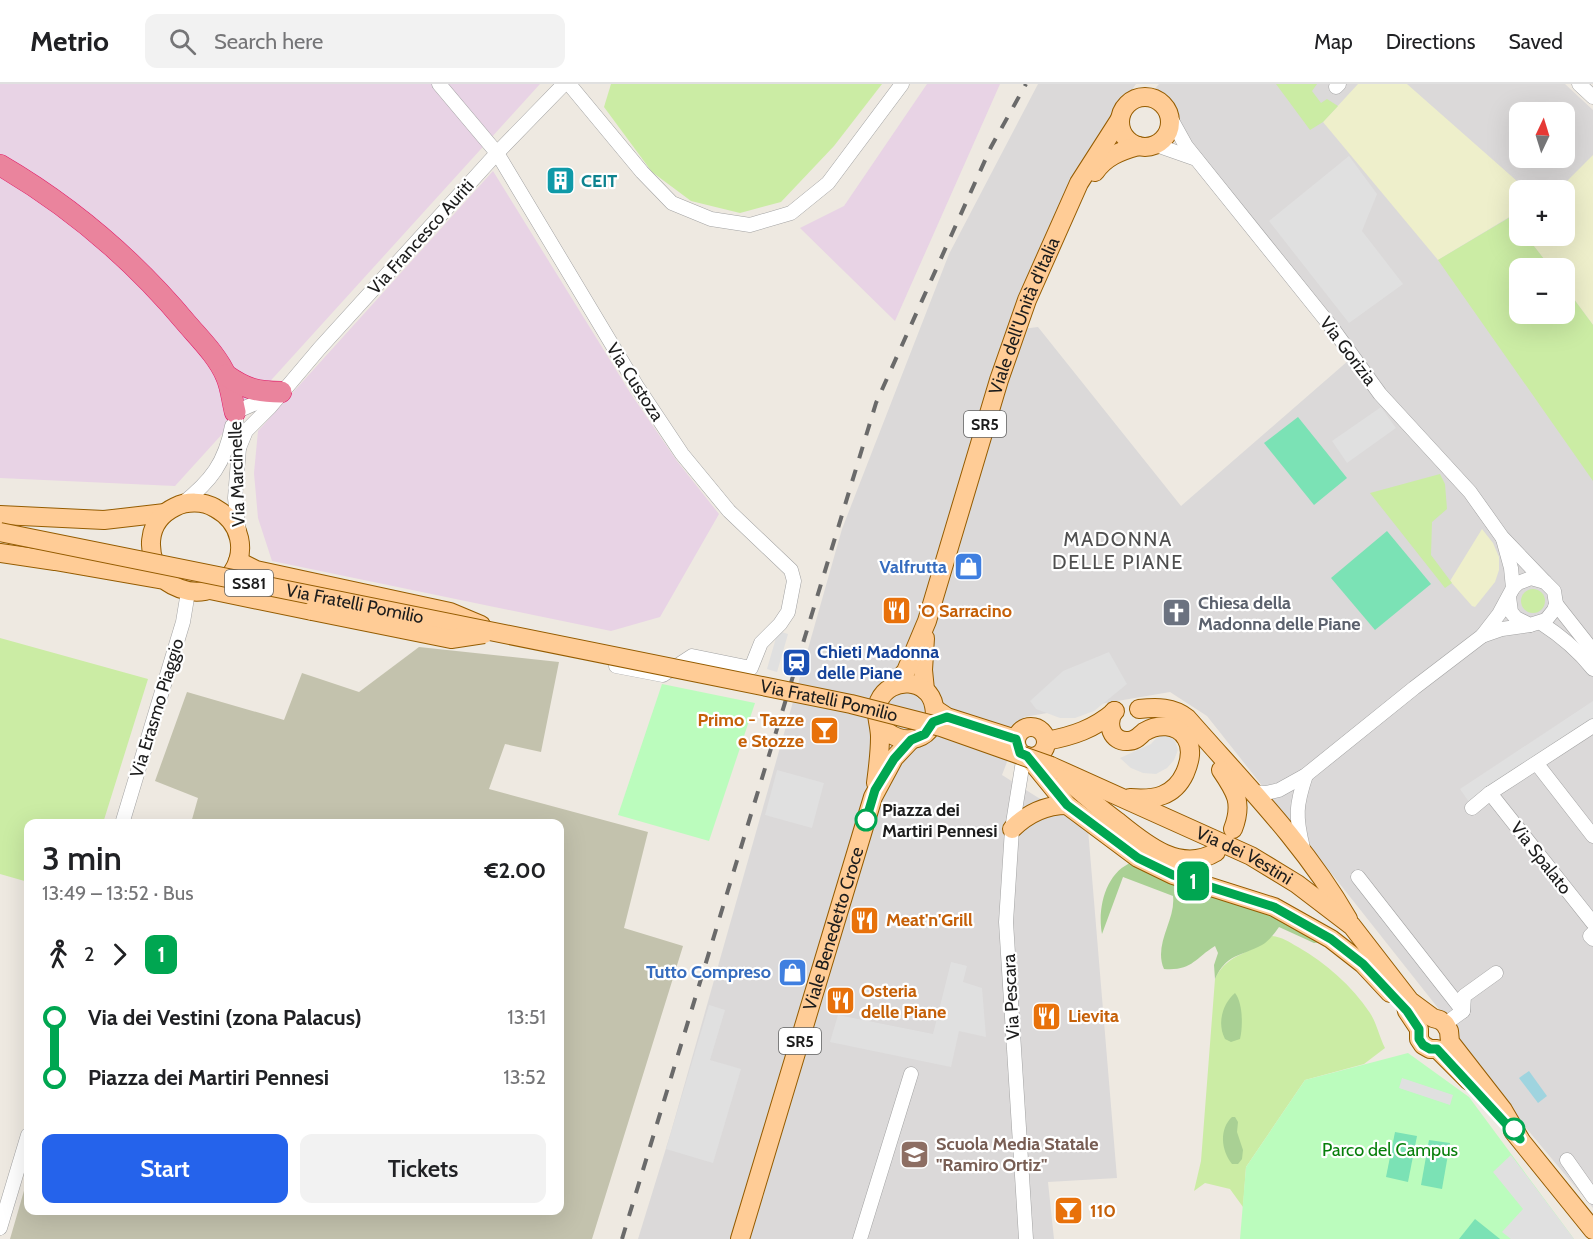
<!DOCTYPE html>
<meta charset="utf-8">
<style>
body{margin:0;font-family:Cabin,sans-serif;background:#f2f2f2;color:#202124;height:100vh;display:flex;flex-direction:column;font-size:22px;white-space:nowrap}
*{box-sizing:border-box;margin:0}
p{font-size:20px;color:#757577}
.icon{flex:none;width:33px;height:33px;fill:none;stroke:currentColor;stroke-width:2;stroke-linecap:round;stroke-linejoin:round}
.map{position:relative;flex:1;overflow:hidden}
.drawer{position:absolute;left:24px;top:735px;width:540px;height:396px;display:flex;flex-direction:column;background:#fff;border-radius:12px;box-shadow:0 6px 24px #0002}
.drawer>*{flex:none}
.badge{padding:0 12px;border-radius:9px;font-size:21px;line-height:39px}
.needle{width:39px;rotate:4deg}
.buttons{position:absolute;left:1509px;top:18px;display:grid;gap:12px}
.buttons a{display:grid;place-items:center;width:66px;height:66px;border-radius:12px;background:#fff;box-shadow:0 6px 24px #0002;font-size:30px}
.map>.badge{position:absolute;translate:-50% -50%;box-shadow:0 0 0 3px #fff}
.legs{display:flex;align-items:center;gap:9px;height:66px;padding:0 18px;font-size:20px}
.legs p{margin-inline-start:auto}
.head{display:flex;align-items:center;justify-content:space-between;height:102px;padding:0 18px}
h1{font-size:33px;font-weight:600;line-height:45px}
.primary-button{display:flex;gap:12px;margin-top:auto;padding:12px 18px}
.primary-button a{flex:1;height:69px;border-radius:12px;background:#2563eb;color:#fff;font-size:24px;font-weight:600;line-height:69px;text-align:center}
.primary-button a+a{background:#f2f2f2;color:#202124}
ul{padding:0 18px;list-style:none}
li{display:flex;align-items:center;gap:21px;height:60px;font-size:22px}
li i{display:grid;place-items:center;width:9px;height:100%;margin:0 8px;background:currentColor}
li i::after{content:'';width:15px;height:15px;margin:-8px;border:4px solid;border-radius:50%;background:#fff}
li p{margin-inline-start:auto}
li:first-child i{background:linear-gradient(#0000 50%,currentColor 0)}
li:last-child i{background:linear-gradient(currentColor 50%,#0000 0)}
header{display:flex;align-items:center;gap:36px;box-sizing:border-box;height:84px;padding:0 30px;background:#fff;border-bottom:2px solid #e0e0e0}
header strong{font-size:28px}
nav{display:flex;gap:33px;margin-inline-start:auto;font-size:21px}
.search{width:420px;height:54px;background:#f2f2f2;display:flex;align-items:center;gap:15px;box-sizing:border-box;padding:0 21px;border-radius:12px;color:#757577;font-size:22px}
.map>svg:first-child{display:block}
.residential{fill:#dbd9d9;fill-rule:evenodd}
.industrial{fill:#e8d3e5}
.construction{fill:#c3c2ad}
.farmland{fill:#eeefcb}
.grass{fill:#cbeca4}
.forest{fill:#a9d094}
.park{fill:#bbfcbd}
.pitch{fill:#7be2b5}
.parking{fill:#e0e0e0}
.water{fill:#9fd4df}
.lines{fill:none;stroke-linecap:round;stroke-linejoin:round}
.minor-casing{stroke:#a3a3a3;stroke-width:15}
.major-casing{stroke:#955c00;stroke-width:20}
.highway-casing{stroke:#e01b68;stroke-width:22}
.minor{stroke:#fff;stroke-width:14}
.major{stroke:#ffcc96;stroke-width:18}
.highway{stroke:#ea849d;stroke-width:21}
.rail{stroke:#6a6a6a;stroke-width:4;stroke-dasharray:12 12;stroke-linecap:butt}
.major-bridge-casing{stroke:#955c00;stroke-width:20;stroke-linecap:butt}
.major-bridge{stroke:#ffcc96;stroke-width:18}
.line-1-casing{stroke:#fff;stroke-width:14}
.line-1{stroke:#00a651;stroke-width:9}
.stop-1-dot{fill:#fff;stroke:#00a651;stroke-width:3}
.labels{text-anchor:middle;stroke-width:4.5;stroke-linejoin:round;paint-order:stroke}
.shield{fill:#fff;stroke:#606060;stroke-width:1.5}
.shield-label{font-size:16px;font-weight:bold;fill:#1c1c1c}
.culture-label{font-size:18px;font-weight:bold;fill:#0d838f;stroke:#fff;text-anchor:start}
.street-label{font-size:18px;fill:#1c1c1c;stroke:#fff}
.shop-label{font-size:18px;font-weight:bold;fill:#366cbe;stroke:#fff;text-anchor:end}
.worship-label{font-size:18px;font-weight:bold;fill:#5b616d;stroke:#fff;text-anchor:start}
.food-label{font-size:18px;font-weight:bold;fill:#c56008;stroke:#fff;text-anchor:start}
.transit-label{font-size:18px;font-weight:bold;fill:#164399;stroke:#fff;text-anchor:start}
.stop-label{font-size:18px;font-weight:bold;fill:#1c1c1c;stroke:#fff;text-anchor:start}
.education-label{font-size:18px;font-weight:bold;fill:#785e54;stroke:#fff;text-anchor:start}
.park-label{font-size:18px;fill:#067f0a;stroke:#fff}
.neighbourhood-label{font-size:20px;letter-spacing:1.5px;fill:#4f4f4f;stroke:#fff}
</style>
<header>
<strong>Metrio</strong>
<div class="search"><svg class="icon" aria-label="search" viewBox="0 0 24 24"><circle cx="10" cy="10" r="6"/><path d="M15 15l6 6"/></svg>Search here</div>
<nav><a>Map</a><a>Directions</a><a>Saved</a></nav>
</header>
<div class="map">
<svg width="1593" height="1155" viewBox="0 0 1593 1155">
<rect width="100%" height="100%" fill="#eee9e1"/>
<path class="residential" d="M1038 0H1136L1098 56 1006 247 1038 243 1181 422 1349 276 1152 8 1159 0H1565L1593 26V1124L1456 960 1457 948 1207 632 1170 608 1024 633 1002 691 1088 745 1117 1094 1048 1098 1054 1155H638L671 1048 842 445 949 170ZM1520 28H1564V74H1520ZM1520 106H1564V152H1520ZM1520 184H1564V230H1520Z"/>
<g class="industrial">
<polygon points="0,0 540,0 175,402 0,394"/>
<polygon points="927,0 1000,0 895,237 800,144 844,122"/>
<polygon points="493,87 631,310 677,377 719,430 660,533 611,547 272,477 258,434 254,389 258,347"/>
</g>
<polygon class="construction" points="419,563 559,578 541,668 505,660 489,705 648,748 624,844 683,862 592,1155 10,1155 28,1093 28,1126 560,1126 560,740 191,739 198,714 155,697 187,608 284,636 302,589 359,608"/>
<g class="farmland">
<polygon points="1358,0 1407,0 1527,106 1520,106 1519,143 1511,132 1438,176 1323,38"/>
<polygon points="1593,71 1593,241 1565,203 1564,184 1551,184 1526,152 1564,152 1564,106 1558,106"/>
<polygon points="1482,445 1493,459 1499,473 1499,486 1495,498 1475,523 1472,522 1450,497"/>
</g>
<g class="grass">
<polygon points="611,0 882,0 834,62 781,118 740,129 691,117 652,88 604,23"/>
<polygon points="1276,0 1317,0 1312,7 1321,19 1327,15 1338,22 1323,38 1310,46"/>
<polygon points="1512,132 1519,143 1520,152 1526,152 1551,184 1520,184 1520,230 1564,230 1565,203 1593,241 1593,397 1438,176"/>
<polygon points="1440,390 1445,400 1447,425 1432,438 1431,471 1452,499 1445,504 1370,409"/>
<circle cx="1533" cy="517" r="12"/>
<polygon points="0,554 148,595 103,739 28,740 28,798 0,790"/>
<path d="M1272 852C1282 853 1289 858 1298 863 1327 880 1351 901 1370 929 1377 940 1379 952 1385 964L1364 980 1305 996 1246 1083 1243 1123 1230 1105 1205 1099 1194 1107 1201 1077 1215 895C1228 867 1253 871 1272 852Z"/>
</g>
<g class="forest">
<path d="M1133 778 1261 821 1322 858 1314 859 1279 843C1274 850 1269 857 1262 861 1240 873 1227 869 1215 895L1214 881 1218 869 1215 862C1194 875 1192 887 1164 885 1153 860 1176 836 1173 812L1123 793 1102 850C1097 824 1106 787 1133 778Z"/>
<path d="M1235 909C1243 919 1243 943 1240 955L1231 958 1225 955C1217 940 1222 920 1235 909Z"/>
<path d="M1232 1033H1235L1238 1038 1237 1048 1243 1066 1242 1075 1238 1080H1232C1221 1066 1219 1045 1232 1033Z"/>
</g>
<g class="park">
<polygon points="662,600 755,619 709,757 618,731"/>
<polygon points="1408,969 1469,1013 1574,1155 1240,1155 1246,1083 1305,996"/>
</g>
<g class="pitch">
<polygon points="1298,333 1347,394 1314,421 1264,359"/>
<polygon points="1387,447 1431,500 1375,546 1331,494"/>
<polygon points="1395,1048 1417,1052 1408,1098 1386,1093"/>
<polygon points="1429,1056 1450,1059 1442,1105 1421,1101"/>
<polygon points="1475,1135 1500,1155 1459,1155"/>
</g>
<g class="parking">
<polygon points="1349,72 1377,110 1362,147 1403,200 1349,239 1269,137"/>
<polygon points="1381,323 1396,344 1347,379 1332,357"/>
<polygon points="778,547 788,550 777,588 767,585"/>
<polygon points="1109,568 1127,600 1094,627 1075,634 1060,634 1036,625 1030,617 1063,587"/>
<polygon points="1593,617 1593,635 1469,718 1460,705"/>
<polygon points="1168,647 1175,657 1178,666 1174,676 1167,684 1156,690 1143,689 1131,684 1120,674 1151,660 1160,650"/>
<polygon points="777,686 824,699 812,744 765,731"/>
<polygon points="951,878 967,882 963,898 982,904 986,953 959,947 951,983 830,958 838,931 933,950"/>
<polygon points="709,921 725,926 710,976 741,985 713,1079 666,1065"/>
<polygon points="1402,994 1453,1011 1450,1021 1399,1004"/>
<polygon points="1511,1071 1574,1155 1511,1155 1502,1148 1523,1125 1493,1088"/>
</g>
<polygon class="water" points="1529,987 1547,1012 1538,1019 1519,994"/>
<g class="lines">
<defs>
<g id="minor">
<polyline points="439,0 497,69 638,304 682,370 729,427 791,486 794,497 788,528 780,540 761,559 751,584 692,572 663,591 616,582"/>
<polyline points="569,0 642,88 672,119 711,135 750,141 791,129 828,99 902,0"/>
<polyline points="1579,0 1593,13"/>
<polyline points="1336,3 1339,0"/>
<polyline points="1171,35 1186,62 1333,245 1380,310 1470,408 1502,453 1545,498"/>
<polyline points="1156,61 1196,75"/>
<polyline points="235,328 239,364 235,414 239,448"/>
<polyline points="235,328 277,310"/>
<polyline points="239,364 246,347 270,323 319,265 497,69 564,0"/>
<path d="M182 420C211 397 225 379 232 342"/>
<polyline points="1503,455 1511,484 1513,504"/>
<polyline points="1556,520 1593,567"/>
<path d="M1541 539C1561 552 1578 566 1593 585"/>
<polyline points="1482,552 1502,545 1530,541"/>
<polyline points="1024,671 1012,745 1006,838 1026,1155"/>
<polyline points="1537,680 1593,752"/>
<polyline points="1253,708 1266,709 1279,706 1306,691 1414,604 1482,552 1499,530 1513,504 1518,499 1531,494 1545,498 1554,507 1556,520 1554,526 1546,536 1530,541 1516,534 1511,528 1509,513"/>
<polyline points="1490,709 1593,839"/>
<polyline points="1472,724 1490,709 1593,642"/>
<polyline points="122,740 183,538 188,508"/>
<path d="M1303 764C1295 732 1296 721 1306 691"/>
<polyline points="1358,793 1463,927 1445,940"/>
<polyline points="1593,849 1590,852 1593,855"/>
<polyline points="1463,927 1464,912 1496,889"/>
<polyline points="1567,1076 1593,1113"/>
<polyline points="0,1144 28,1051"/>
<polyline points="860,1155 911,990"/>
</g>
<g id="major">
<circle cx="1145" cy="38" r="25"/>
<path d="M1095 88C1105 73 1120 67 1138 62"/>
<polyline points="0,431 104,436 165,429"/>
<path d="M0 469 55 477 164 496C224 538 271 455 215 424 203 417 187 417 175 423 144 438 146 472 164 496"/>
<polyline points="238,477 256,486 450,528 481,541"/>
<polyline points="210,506 312,527"/>
<polyline points="925,554 923,586 925,606"/>
<path id="s1" d="M894 601 906 587 927 537 999 296 1027 216 1079 99 1120 35"/>
<polyline points="935,625 947,633 1016,655"/>
<path d="M1139 625C1157 623 1173 623 1187 634 1244 699 1305 760 1348 835"/>
<path d="M1114 627C1106 640 1111 658 1128 657 1136 657 1139 652 1144 648 1157 640 1177 639 1186 654 1193 665 1190 677 1185 689 1174 713 1154 716 1130 714"/>
<circle cx="1031" cy="658" r="15"/>
<path d="M1046 657C1073 652 1094 645 1115 627"/>
<polyline points="1027,672 1067,721 1138,774 1173,791 1274,823 1331,855 1363,880 1390,909"/>
<path id="s2" d="M1051 682 1251 772 1297 800 1352 842 1410 917 1433 934 1440 936 1445 940 1449 947 1450 958 1503 1026 1520 1055"/>
<path d="M1221 686C1236 708 1243 719 1233 745"/>
<path d="M1066 695C1083 710 1099 724 1117 737 1144 759 1180 790 1216 768"/>
<path d="M876 699C878 684 880 669 880 653 880 641 874 629 879 617 890 592 929 594 934 622 941 655 900 668 880 640"/>
<path d="M1012 745C1027 730 1045 721 1067 721"/>
<polyline points="1404,914 1407,927 1419,945 1419,955 1423,961 1430,965 1437,965 1469,997"/>
<polyline points="1513,1047 1593,1146"/>
<path id="s3" d="M740 1155 873 713 894 674 911 656"/>
</g>
<g id="highway">
<path d="M0 81C72 123 134 176 188 241 201 256 218 273 226 292 231 303 232 316 235 328"/>
<path d="M226 291C246 305 257 308 281 308"/>
</g>
</defs>
<use href="#minor" class="minor-casing"/>
<use href="#major" class="major-casing"/>
<use href="#highway" class="highway-casing"/>
<use href="#minor" class="minor"/>
<use href="#major" class="major"/>
<use href="#highway" class="highway"/>
<polyline class="rail" points="622,1155 876,319 991,63 1026,0"/>
<defs>
<g id="major-bridge">
<path id="s4" d="M0 448 851 620 941 643 1051 682"/>
<polyline points="312,527 451,555 484,550"/>
</g>
</defs>
<use href="#major-bridge" class="major-bridge-casing"/>
<use href="#major-bridge" class="major-bridge"/>
</g>
<g class="lines">
<defs>
<polyline id="line-1" points="866,736 875,706 894,675 911,656 925,650 933,638 947,633 1012,654 1016,655 1020,669 1027,672 1067,721 1138,774 1173,791 1274,823 1331,855 1363,880 1407,927 1419,945 1419,955 1423,961 1430,965 1437,965 1520,1055 1514,1045"/>
</defs>
<use href="#line-1" class="line-1-casing"/>
<use href="#line-1" class="line-1"/>
</g>
<defs>
<symbol id="building-square" viewBox="-11 -11 22 22"><rect x="-9" y="-9" width="18" height="18" rx="4" fill="#0f9aa8" stroke="#fff"/><path d="M-4-6H4V6H1V3H-1V6H-4ZM-2.5-4.3h1.7v1.8h-1.7ZM.8-4.3h1.7v1.8H.8ZM-2.5-1h1.7V.8h-1.7ZM.8-1h1.7V.8H.8Z" fill="#fff"/></symbol>
<symbol id="shop-square" viewBox="-11 -11 22 22"><rect x="-9" y="-9" width="18" height="18" rx="4" fill="#3f7fe0" stroke="#fff"/><path d="M-5-2.5h2.3a2.7 3.5 0 0 1 5.4 0H5L5.5 6h-11ZM-1.5-2.5h3a1.5 2.3 0 0 0-3 0Z" fill="#fff"/></symbol>
<symbol id="restaurant-square" viewBox="-11 -11 22 22"><rect x="-9" y="-9" width="18" height="18" rx="4" fill="#e8710a" stroke="#fff"/><path d="M-5-6h1v4h1v-4h1v4h1v-4h1v5L-1.5 .5V6h-2V.5L-5-1ZM5-6V6H3V1.5H1.5Q1.5-4 5-6Z" fill="#fff"/></symbol>
<symbol id="church-square" viewBox="-11 -11 22 22"><rect x="-9" y="-9" width="18" height="18" rx="4" fill="#6b7280" stroke="#fff"/><path d="M-1.2-6h2.4v3.5h3.3v2.4h-3.3V6h-2.4V-.1h-3.3v-2.4h3.3Z" fill="#fff"/></symbol>
<symbol id="station-square" viewBox="-11 -11 22 22"><rect x="-9" y="-9" width="18" height="18" rx="4" fill="#1a4fb4" stroke="#fff"/><path d="M-3-6H3Q5-6 5-4V2Q5 4 3 4L4.5 6H3L1.5 4h-3L-3 6H-4.5L-3 4Q-5 4-5 2V-4Q-5-6-3-6ZM-3.5-4v3h7v-3ZM-3.5 1v1.5H-2V1ZM2 1v1.5H3.5V1Z" fill="#fff"/></symbol>
<symbol id="bar-square" viewBox="-11 -11 22 22"><rect x="-9" y="-9" width="18" height="18" rx="4" fill="#e8710a" stroke="#fff"/><path d="M-6-5H6L.8 .8V4.5H3.5V6h-7V4.5H-.8V.8Z" fill="#fff"/></symbol>
<symbol id="school-square" viewBox="-11 -11 22 22"><rect x="-9" y="-9" width="18" height="18" rx="4" fill="#8d6e63" stroke="#fff"/><path d="M0-5L7-2L0 1L-7-2ZM-4 1L0 2.5L4 1V4Q0 6-4 4Z" fill="#fff"/></symbol>
</defs>
<g fill-rule="evenodd">
<use href="#building-square" x="544" y="80" width="33" height="33"/>
<use href="#shop-square" x="952" y="466" width="33" height="33"/>
<use href="#restaurant-square" x="880" y="510" width="33" height="33"/>
<use href="#church-square" x="1160" y="512" width="33" height="33"/>
<use href="#station-square" x="780" y="562" width="33" height="33"/>
<use href="#bar-square" x="808" y="630" width="33" height="33"/>
<use href="#restaurant-square" x="848" y="820" width="33" height="33"/>
<use href="#shop-square" x="776" y="872" width="33" height="33"/>
<use href="#restaurant-square" x="824" y="900" width="33" height="33"/>
<use href="#restaurant-square" x="1030" y="916" width="33" height="33"/>
<use href="#school-square" x="898" y="1054" width="33" height="33"/>
<use href="#bar-square" x="1052" y="1110" width="33" height="33"/>
</g>
<g class="stop-1-dot">
<circle cx="866" cy="736" r="10"/>
<circle cx="1514" cy="1045" r="10"/>
</g>
<g class="labels">
<g class="shield">
<rect x="964" y="327" width="42" height="26" rx="4.5"/>
<rect x="225" y="486" width="48" height="26" rx="4.5"/>
<rect x="779" y="944" width="42" height="26" rx="4.5"/>
</g>
<g class="shield-label">
<text x="985" y="346">SR5</text>
<text x="249" y="505">SS81</text>
<text x="800" y="963">SR5</text>
</g>
<g class="culture-label">
<text x="581" y="103">CEIT</text>
</g>
<g class="street-label">
<text transform="translate(421 153) rotate(-48)" y="6">Via Francesco Auriti</text>
<text dy="6" stroke="none"><textPath href="#s1" startOffset="393">Viale dell'Unità d'Italia</textPath></text>
<text transform="translate(1348 267) rotate(53)" y="6">Via Gorizia</text>
<text transform="translate(635 298) rotate(57)" y="6">Via Custoza</text>
<text transform="translate(237 390) rotate(-92)" y="6">Via Marcinelle</text>
<text dy="6" stroke="none"><textPath href="#s4" startOffset="362">Via Fratelli Pomilio</textPath></text>
<text dy="6" stroke="none"><textPath href="#s4" startOffset="846">Via Fratelli Pomilio</textPath></text>
<text transform="translate(157 624) rotate(-73)" y="6">Via Erasmo Piaggio</text>
<text dy="6" stroke="none"><textPath href="#s2" startOffset="213">Via dei Vestini</textPath></text>
<text transform="translate(1541 774) rotate(52)" y="6">Via Spalato</text>
<text dy="6" stroke="none"><textPath href="#s3" startOffset="324">Viale Benedetto Croce</textPath></text>
<text transform="translate(1011 913) rotate(-93)" y="6">Via Pescara</text>
</g>
<g class="shop-label">
<text x="947" y="489">Valfrutta</text>
<text x="771" y="894">Tutto Compreso</text>
</g>
<g class="worship-label">
<text x="1198" y="525">Chiesa della<tspan x="1198" dy="21">Madonna delle Piane</tspan></text>
</g>
<g class="food-label">
<text x="918" y="533">'O Sarracino</text>
<text x="804" y="642" text-anchor="end">Primo - Tazze<tspan x="804" dy="21">e Stozze</tspan></text>
<text x="886" y="842">Meat'n'Grill</text>
<text x="861" y="913">Osteria<tspan x="861" dy="21">delle Piane</tspan></text>
<text x="1068" y="938">Lievita</text>
<text x="1090" y="1133">110</text>
</g>
<g class="transit-label">
<text x="817" y="574">Chieti Madonna<tspan x="817" dy="21">delle Piane</tspan></text>
</g>
<g class="stop-label">
<text x="882" y="732">Piazza dei<tspan x="882" dy="21">Martiri Pennesi</tspan></text>
</g>
<g class="education-label">
<text x="936" y="1066">Scuola Media Statale<tspan x="936" dy="21">"Ramiro Ortiz"</tspan></text>
</g>
<g class="park-label">
<text x="1390" y="1072">Parco del Campus</text>
</g>
<g class="neighbourhood-label">
<text x="1118" y="462">MADONNA<tspan x="1118" dy="23">DELLE PIANE</tspan></text>
</g>
</g>
</svg>
<div class="buttons">
<a><svg class="needle" viewBox="-14 -14 28 28"><path d="M0-13l5 13h-10z" fill="#e53935"/><path d="M0 13l5-13h-10z" fill="#757577"/></svg></a>
<a>+</a>
<a>−</a>
</div>
<b class="badge" style="left:1193px;top:797px;background:#00a651;color:#fff">1</b>
<section class="drawer">
<div class="head"><div><h1>3 min</h1><p>13:49 – 13:52 · Bus</p></div><b>€2.00</b></div>
<div class="legs"><svg class="icon" aria-label="walk" viewBox="0 0 24 24"><circle cx="13" cy="4" r="2"/><path d="M13 8l-2 6 4 7M11 14l-3 7M7 12l3-4h3l4 4"/></svg>2<svg class="icon" aria-label="forward" viewBox="0 0 24 24"><path d="M9 5l7 7-7 7"/></svg><b class="badge" style="background:#00a651;color:#fff">1</b></div>
<ul>
<li><i style="color:#00a651"></i><b>Via dei Vestini (zona Palacus)</b><p>13:51</p></li>
<li><i style="color:#00a651"></i><b>Piazza dei Martiri Pennesi</b><p>13:52</p></li>
</ul>
<div class="primary-button"><a>Start</a><a>Tickets</a></div>
</section>
</div>
